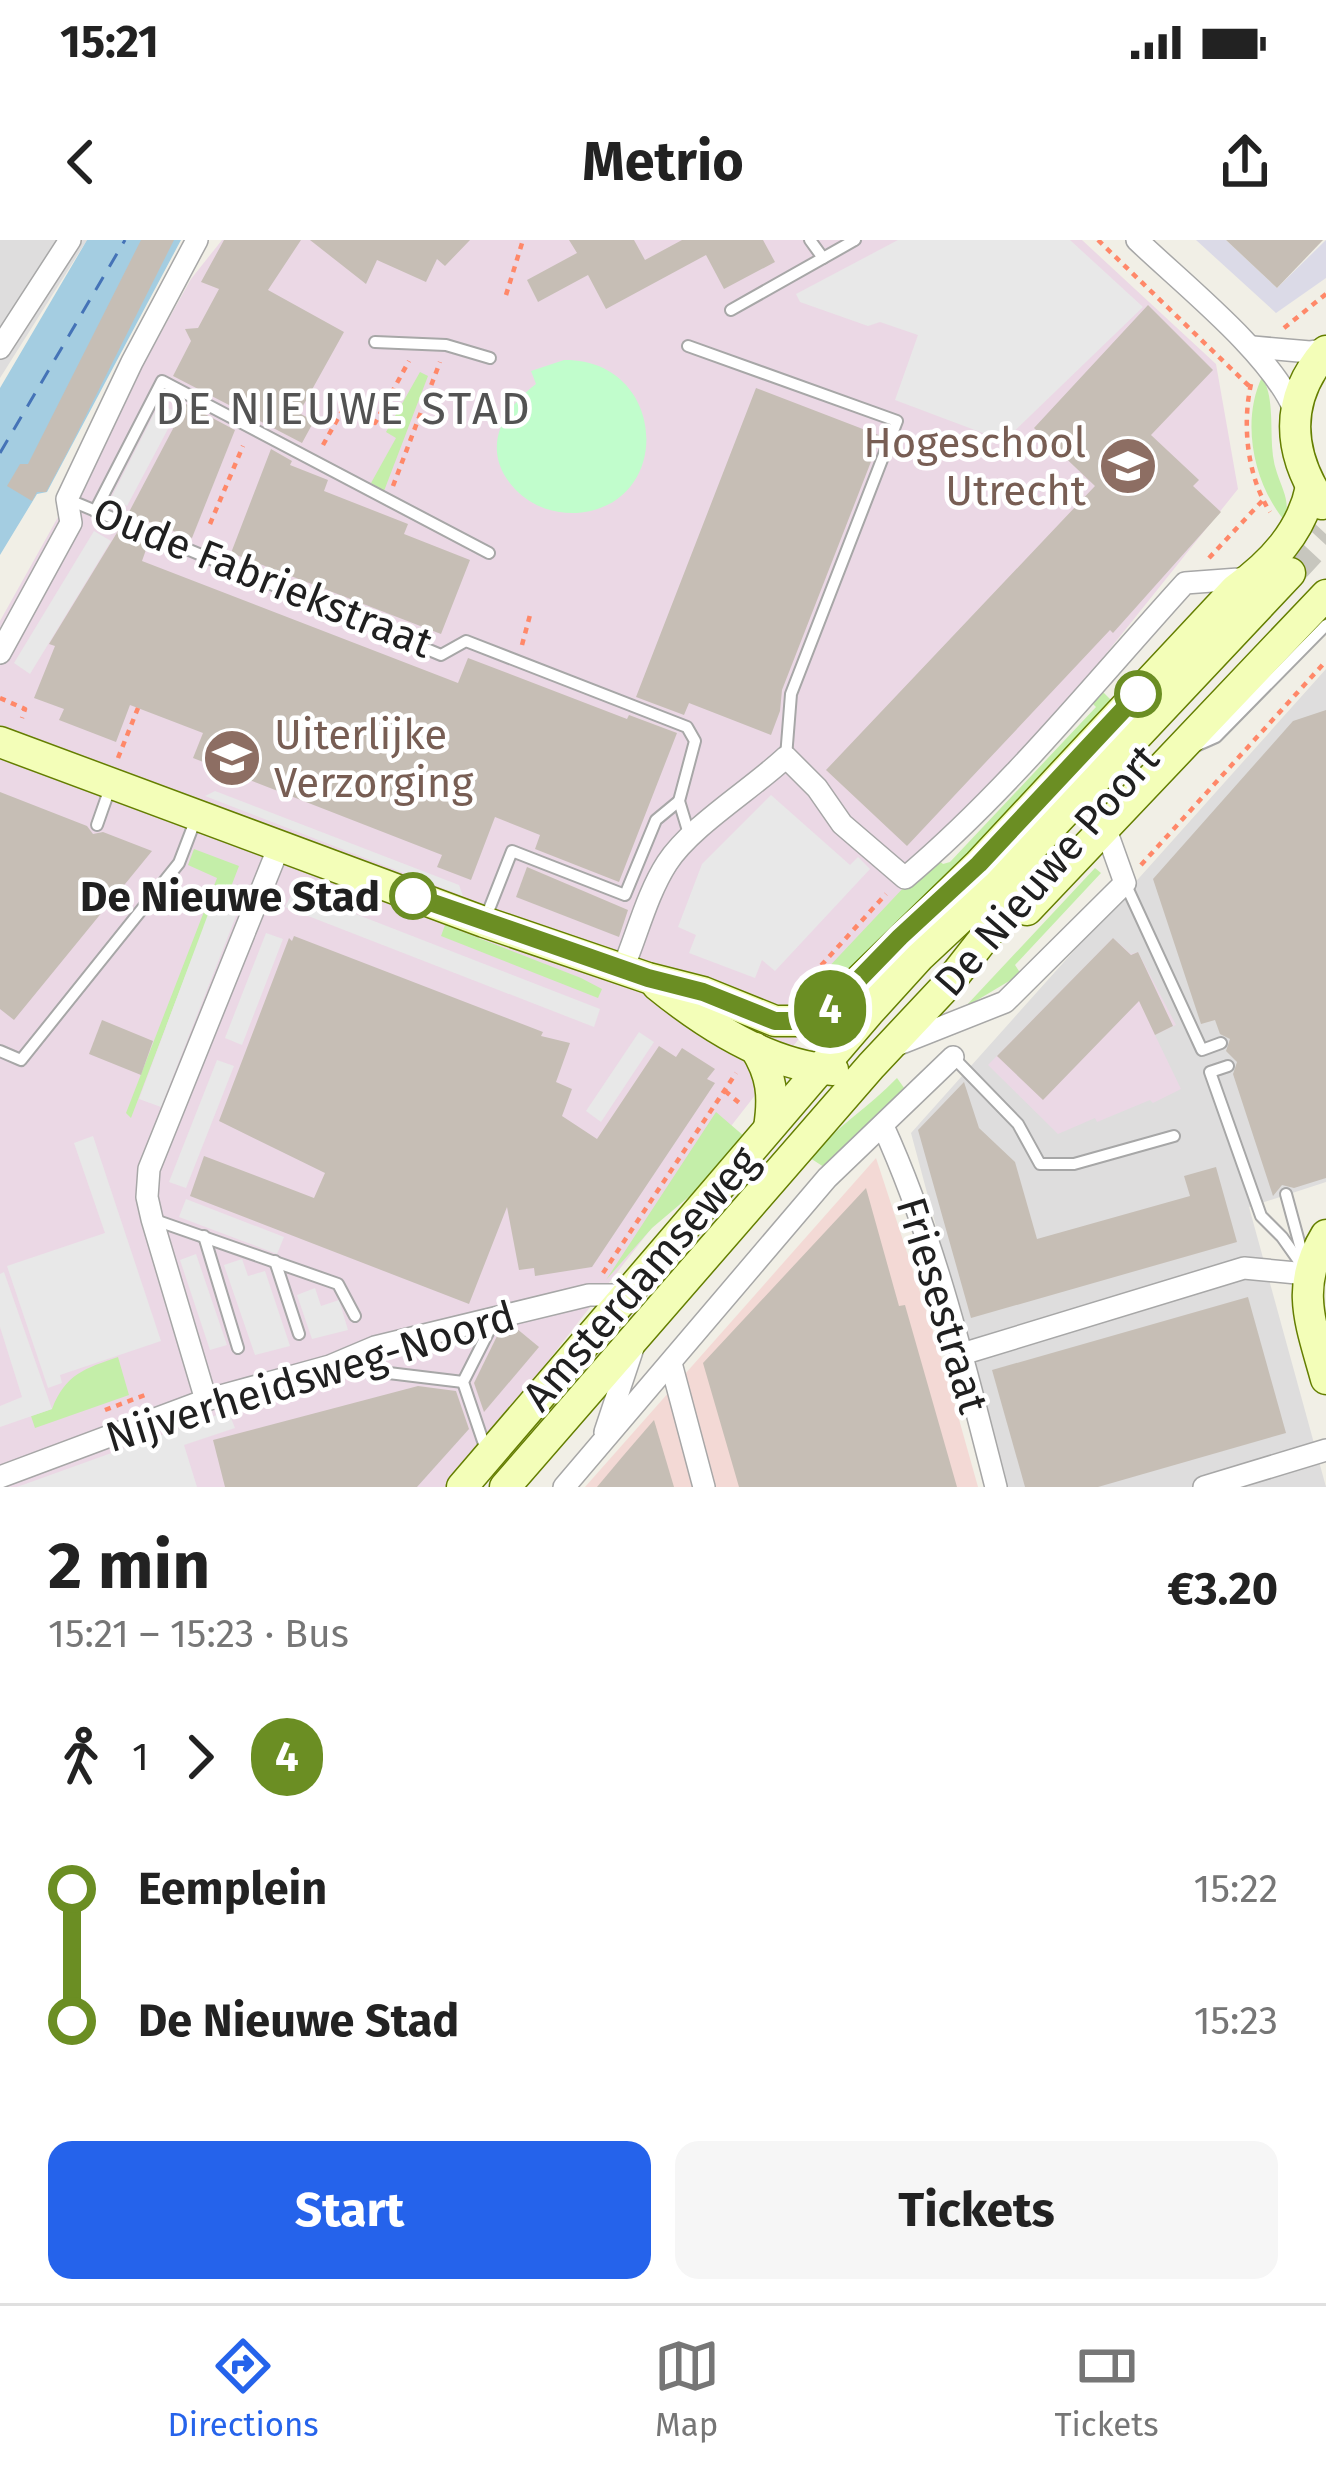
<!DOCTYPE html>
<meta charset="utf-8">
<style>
body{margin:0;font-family:"Fira Sans",sans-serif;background:#f6f6f6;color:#222;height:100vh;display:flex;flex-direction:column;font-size:45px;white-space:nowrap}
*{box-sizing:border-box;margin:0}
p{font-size:39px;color:#767676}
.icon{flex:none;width:66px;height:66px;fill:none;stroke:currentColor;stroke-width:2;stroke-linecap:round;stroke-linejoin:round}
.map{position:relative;height:1247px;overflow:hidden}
.sheet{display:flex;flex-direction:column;background:#fff;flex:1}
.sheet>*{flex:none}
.badge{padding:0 24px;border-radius:39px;font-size:42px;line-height:78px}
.map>.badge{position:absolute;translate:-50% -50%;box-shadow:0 0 0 6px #fff}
.legs{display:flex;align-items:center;gap:18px;height:132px;padding:0 48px;font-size:39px}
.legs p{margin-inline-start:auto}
.overview{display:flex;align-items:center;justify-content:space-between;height:204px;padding:0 48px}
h1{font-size:66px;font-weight:700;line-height:90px}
.cta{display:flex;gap:24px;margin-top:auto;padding:24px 48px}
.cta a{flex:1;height:138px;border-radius:24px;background:#2563eb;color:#fff;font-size:48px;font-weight:700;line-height:138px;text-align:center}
.cta a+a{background:#f6f6f6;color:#222}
ul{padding:0 48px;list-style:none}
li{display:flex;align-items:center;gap:42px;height:132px;font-size:45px}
li i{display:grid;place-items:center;width:18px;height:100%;margin:0 15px;background:currentColor}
li i::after{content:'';width:30px;height:30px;margin:-15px;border:9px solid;border-radius:50%;background:#fff}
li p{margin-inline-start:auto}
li:first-child i{background:linear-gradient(#0000 50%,currentColor 0)}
li:last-child i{background:linear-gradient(currentColor 50%,#0000 0)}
.status{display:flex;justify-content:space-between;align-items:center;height:84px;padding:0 60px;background:#fff;direction:ltr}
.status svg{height:33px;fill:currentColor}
header{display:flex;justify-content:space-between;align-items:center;height:156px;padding:0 48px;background:#fff;font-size:54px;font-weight:700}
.tabs{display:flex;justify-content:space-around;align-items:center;height:168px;border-top:3px solid #e0e0e0;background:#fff;font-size:33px;color:#767676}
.tabs a{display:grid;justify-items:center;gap:6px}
.tabs .selected{color:#2563eb}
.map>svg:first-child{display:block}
.residential{fill:#dedddd}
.commercial{fill:#f3d9d5}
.industrial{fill:#ebd8e5}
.grass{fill:#c4eea9}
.park{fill:#c1fdcc}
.parking{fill:#e8e8e8}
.plaza{fill:#dbdae7}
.water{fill:#a4cde1}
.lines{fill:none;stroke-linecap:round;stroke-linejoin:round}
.ferry{stroke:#4573b7;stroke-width:3;stroke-dasharray:15 12;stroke-linecap:butt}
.building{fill:#c6beb5}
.secondary-tunnel{stroke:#c7c6be;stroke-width:30;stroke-dasharray:30 15;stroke-linecap:butt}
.lane-casing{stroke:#a7a7a7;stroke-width:14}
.street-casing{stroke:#a7a7a7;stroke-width:24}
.secondary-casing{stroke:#647e00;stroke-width:33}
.path{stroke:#ff8869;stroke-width:4.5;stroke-dasharray:6 6;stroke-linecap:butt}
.lane{stroke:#fff;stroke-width:10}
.street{stroke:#fff;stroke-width:21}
.secondary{stroke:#f3feb8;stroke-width:30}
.line-1-casing{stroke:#fff;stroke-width:27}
.line-1{stroke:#6b8e23;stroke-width:18}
.stop-1-dot{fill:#fff;stroke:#6b8e23;stroke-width:6}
.labels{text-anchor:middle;stroke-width:9;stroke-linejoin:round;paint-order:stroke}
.education-label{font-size:42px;fill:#785e54;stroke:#fff;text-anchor:end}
.street-label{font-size:42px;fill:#202020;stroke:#fff}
.stop-label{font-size:42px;font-weight:bold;fill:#202020;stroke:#fff;text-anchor:end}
.neighbourhood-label{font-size:45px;letter-spacing:3px;fill:#535353;stroke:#fff}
</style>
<div class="status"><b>15:21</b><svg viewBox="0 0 49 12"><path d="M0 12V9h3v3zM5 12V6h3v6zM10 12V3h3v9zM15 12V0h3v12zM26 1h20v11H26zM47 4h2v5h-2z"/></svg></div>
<header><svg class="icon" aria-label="back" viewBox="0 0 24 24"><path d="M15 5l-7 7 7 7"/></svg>Metrio<svg class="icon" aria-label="share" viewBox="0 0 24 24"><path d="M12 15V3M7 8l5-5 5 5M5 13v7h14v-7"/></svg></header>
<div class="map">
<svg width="1326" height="1247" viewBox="0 0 1326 1247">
<rect width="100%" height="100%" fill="#f1efe6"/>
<g class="residential">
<polygon points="0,0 87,0 0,138"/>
<polygon points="1326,429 1326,942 1249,967 1326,1247 1006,1247 911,893"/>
</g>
<polygon class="commercial" points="876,918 942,1119 978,1247 585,1247"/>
<g class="industrial">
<polygon points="222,0 1082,0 1216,124 1238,249 840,746 450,1247 0,1247 0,381 191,39"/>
<polygon points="1113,698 1131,714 1138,712 1176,785 1155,795 1181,849 1153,863 1150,860 1097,882 1095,878 1058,894 988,825"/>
</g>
<g class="grass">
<polygon points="420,132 428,136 384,251 371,243 396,198 386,192"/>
<path d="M1262 137C1278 163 1266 202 1277 233 1283 251 1291 263 1284 280 1253 242 1241 181 1262 137Z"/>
<polygon points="1100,449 1112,461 840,749 823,733 906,645 938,620 943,624 950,622 1096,467 1089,460"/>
<polygon points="194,609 239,626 224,665 214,661 131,878 126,873 217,638 188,625"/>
<polygon points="1095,628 1101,633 1015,725 1021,734 964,768"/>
<polygon points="445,685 581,738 602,749 598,758 441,696"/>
<path d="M897 838 907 852 824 927 810 918C836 887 869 867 897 838Z"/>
<polygon points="716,872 745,897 698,949 652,988 606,1040"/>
<path d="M118 1117 129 1155 35 1188 31 1176 52 1169C65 1134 86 1128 118 1117Z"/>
</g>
<path class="park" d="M564 120C668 119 675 266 577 273 555 274 534 267 518 252 479 214 499 172 536 144L531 131Z"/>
<g class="parking">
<polygon points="898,0 1070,0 1143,67 1004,201 895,160 918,95 880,82 868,86 800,62 796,54"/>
<polygon points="159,164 177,172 127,266 111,258"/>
<polygon points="94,291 111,301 30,434 14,423"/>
<polygon points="215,551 459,645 463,656 205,556"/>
<polygon points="771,555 850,625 858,617 870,629 775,731 762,720 755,738 689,713 696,695 678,687 702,624"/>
<polygon points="294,650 600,769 594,787 285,667"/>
<polygon points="213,661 238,671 161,867 139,859"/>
<polygon points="266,693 283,699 242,805 225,798"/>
<polygon points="639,792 654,802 601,882 586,871"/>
<polygon points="217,820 234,826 186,948 169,942"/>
<polygon points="93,896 161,1101 60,1135 62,1143 48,1148 7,1026 105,993 74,903"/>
<polygon points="186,959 284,997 277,1014 179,977"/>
<polygon points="196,1014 227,1105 210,1110 180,1020"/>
<polygon points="242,1019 248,1036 265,1031 290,1106 255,1115 224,1025"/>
<polygon points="4,1032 52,1169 0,1187 0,1166 22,1157 0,1087 0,1034"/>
<polygon points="315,1048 321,1066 339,1060 348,1090 312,1099 297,1055"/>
<polygon points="228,1171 235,1188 184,1205 197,1247 17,1247"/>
</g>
<polygon class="plaza" points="1196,0 1226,0 1277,48 1326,0 1326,38 1276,73"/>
<polygon class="water" points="87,0 181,0 47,252 37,254 0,315 0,148"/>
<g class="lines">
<polyline class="ferry" points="0,213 125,0"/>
</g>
<g class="building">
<polygon points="141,0 174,0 70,207 46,252 37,252 32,261 7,246 20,224 28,224"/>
<polygon points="224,0 301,0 268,50 344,92 299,173 314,181 302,203 173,136 191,101 185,89 198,88 219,49 201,42"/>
<polygon points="310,0 470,0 445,26 437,19 426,42 377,20 366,44"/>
<polygon points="569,0 634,0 645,20 682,0 763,0 775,22 724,49 706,15 606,69 588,35 538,62 527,40 577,13"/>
<polygon points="1226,0 1323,0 1277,48"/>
<polygon points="1148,65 1213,130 1151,195 1199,240 1193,246 1221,272 1113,393 1110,390 907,606 826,530 1095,246 1034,188"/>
<polygon points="756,148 881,196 782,450 780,471 771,495 689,463 684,475 636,457"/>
<polygon points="186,164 235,190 192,298 128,274"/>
<polygon points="271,209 292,221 290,225 328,240 324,251 408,284 404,294 470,320 441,394 231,313"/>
<polygon points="118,291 148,304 142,321 458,443 468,418 627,479 629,475 677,493 619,642 535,609 540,595 495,577 471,640 437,627 442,615 193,518 203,493 130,465 116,502 59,480 64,469 34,458 55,406 49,404"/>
<polygon points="1326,470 1326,938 1294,948 1282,945 1273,956 1233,834 1237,822 1226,811 1230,799 1220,794 1215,780 1201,784 1153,639 1293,481"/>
<polygon points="0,552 87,586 93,594 103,592 152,611 14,780 0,769"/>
<polygon points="527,627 628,670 619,697 516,657"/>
<polygon points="294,696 543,792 541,796 570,803 556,842 572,849 562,876 597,899 659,806 676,817 682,808 715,829 707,839 715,843 592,1027 535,1036 534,1028 519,1030 507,967 469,1064 190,956 204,916 314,958 325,933 219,881 289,698 292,701"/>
<polygon points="1113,698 1131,715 1138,712 1173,786 1155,795 1139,761 1043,860 997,816"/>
<polygon points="102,780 153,801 141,835 89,814"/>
<polygon points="964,842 979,888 1015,922 1037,999 1190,956 1184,936 1216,927 1237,1002 971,1078 918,890"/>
<polygon points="866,948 899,1066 905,1065 957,1247 739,1247 703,1123"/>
<polygon points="1248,1057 1286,1193 1098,1247 1025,1247 992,1130"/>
<polygon points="516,1088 539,1107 484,1172 474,1143 499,1092"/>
<polygon points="418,1146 456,1151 469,1189 417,1247 225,1247 213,1200"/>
<polygon points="654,1180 674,1247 597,1247 623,1216"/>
</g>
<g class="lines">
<polyline class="secondary-tunnel" points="1290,333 1326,294"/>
<defs>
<g id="lane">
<polyline points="810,0 823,18"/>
<polyline points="731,70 855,0"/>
<polyline points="375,102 446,105 490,118"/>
<polyline points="688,106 897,181 791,454 786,517"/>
<polyline points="67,259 441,415 466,401 687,487 695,501 679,561 689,594"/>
<polyline points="95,271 162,141 489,313"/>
<polyline points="1198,505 1216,497 1326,385"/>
<polyline points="97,585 110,548"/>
<polyline points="1125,643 1202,810 1221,803"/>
<polyline points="486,677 512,611 625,655 656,580 679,561"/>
<polyline points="0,811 21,820 179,623 197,576"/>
<polyline points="953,817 1018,884 1040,924 1074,924 1174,896"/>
<polyline points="1228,826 1210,832 1261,976 1282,997 1306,1031"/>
<polyline points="1286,954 1304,1020"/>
<polyline points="155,980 338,1044 355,1076"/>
<polyline points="204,996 238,1108"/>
<polyline points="275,1021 299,1094"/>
<polyline points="339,1127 463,1142"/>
<polyline points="487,1213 463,1142 494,1081"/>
</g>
<g id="street">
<path d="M1137 0C1184 45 1269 112 1294 169"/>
<polyline points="1253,107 1310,112 1326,109"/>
<polyline points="0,108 70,0"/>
<polyline points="0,413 71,283 67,259 132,122 197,0"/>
<path d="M623 728C637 695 647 654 667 623 691 586 752 549 786 517L817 548 842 584 905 638C1008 551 1095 442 1185 343L1252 338"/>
<polyline points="894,806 1005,762 1125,643 1105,587"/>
<path d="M883 886C935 1000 965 1126 996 1247"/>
<polyline points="962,1114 1244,1028 1307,1034"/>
<polyline points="671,1123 704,1247"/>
<polyline points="206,1160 152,979 147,957 149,929 280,604"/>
<polyline points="605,1192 633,1108"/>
<polyline points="0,1237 206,1160 330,1126 375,1107 589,1055 624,1055"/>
<polyline points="564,1247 827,938 953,817"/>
<polyline points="1204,1247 1326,1210"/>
</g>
<g id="secondary">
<path d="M1322 264C1287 212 1284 159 1326 111"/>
<path d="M0 502 484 682 648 738 703 752 775 781H806L830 769 979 624 1235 350C1271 324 1302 292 1311 247"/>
<polyline points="1027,670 1326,355"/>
<path d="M657 745C705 784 770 826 833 830"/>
<path d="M755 808C772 835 774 856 769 888"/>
<path d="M1326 995C1294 1047 1311 1084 1326 1139"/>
<polyline points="462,1247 869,772 920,716 998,643 1290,333"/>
<polyline points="505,1247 871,826 948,744 1036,632"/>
</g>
</defs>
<use href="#lane" class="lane-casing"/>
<use href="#street" class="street-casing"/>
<use href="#secondary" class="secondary-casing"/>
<g class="path">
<polyline points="1098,0 1249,146"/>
<polyline points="506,55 523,0"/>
<polyline points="1284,88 1326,54"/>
<path d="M1251 144C1242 185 1247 236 1270 272"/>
<polyline points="323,205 342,171 375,183 409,121"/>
<polyline points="393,246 440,122"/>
<polyline points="210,284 243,206"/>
<polyline points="1209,318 1263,260"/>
<polyline points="522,405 530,375"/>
<polyline points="0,458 25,469 22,478"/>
<polyline points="118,518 138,468"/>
<polyline points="1141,625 1326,421"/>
<polyline points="797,752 886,654"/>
<polyline points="725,851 743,866"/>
<polyline points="603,1033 736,833"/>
<polyline points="105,1170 145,1155"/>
</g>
<use href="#lane" class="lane"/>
<use href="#street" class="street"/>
<use href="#secondary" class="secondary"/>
</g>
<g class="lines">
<defs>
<polyline id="line-1" points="413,656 648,738 703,752 775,781 806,781 830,769 900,697 979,624 1138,454"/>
</defs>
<use href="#line-1" class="line-1-casing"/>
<use href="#line-1" class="line-1"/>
</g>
<defs>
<symbol id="university-disc" viewBox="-11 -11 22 22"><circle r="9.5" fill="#8d6e63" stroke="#fff"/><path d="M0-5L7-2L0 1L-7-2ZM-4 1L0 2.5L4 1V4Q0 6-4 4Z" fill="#fff"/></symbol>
</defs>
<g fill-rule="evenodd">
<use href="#university-disc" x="1095" y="193" width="66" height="66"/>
<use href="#university-disc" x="199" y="485" width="66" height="66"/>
</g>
<g class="stop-1-dot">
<circle cx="1138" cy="454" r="21"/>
<circle cx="413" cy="656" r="21"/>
</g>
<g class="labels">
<g class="education-label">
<text x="1086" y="217">Hogeschool<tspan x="1086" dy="48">Utrecht</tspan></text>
<text x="274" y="509" text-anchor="start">Uiterlijke<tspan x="274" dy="48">Verzorging</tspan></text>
</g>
<g class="street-label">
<text transform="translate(263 337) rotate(22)" y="15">Oude Fabriekstraat</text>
<text transform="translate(1046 630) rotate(-49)" y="15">De Nieuwe Poort</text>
<text transform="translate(640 1038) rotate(-49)" y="15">Amsterdamseweg</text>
<text transform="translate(943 1065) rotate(73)" y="15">Friesestraat</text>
<text transform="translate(310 1136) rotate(-17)" y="15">Nijverheidsweg-Noord</text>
</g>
<g class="stop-label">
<text x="380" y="671">De Nieuwe Stad</text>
</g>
<g class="neighbourhood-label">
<text x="344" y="184">DE NIEUWE STAD</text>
</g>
</g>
</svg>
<b class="badge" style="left:830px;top:769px;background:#6b8e23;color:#fff">4</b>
</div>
<section class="sheet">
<div class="overview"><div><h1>2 min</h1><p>15:21 – 15:23 · Bus</p></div><b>€3.20</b></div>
<div class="legs"><svg class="icon" aria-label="walk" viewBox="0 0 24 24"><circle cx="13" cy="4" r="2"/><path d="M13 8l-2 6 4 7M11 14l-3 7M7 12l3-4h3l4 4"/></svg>1<svg class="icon" aria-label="forward" viewBox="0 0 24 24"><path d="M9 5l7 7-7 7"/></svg><b class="badge" style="background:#6b8e23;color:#fff">4</b></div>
<ul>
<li><i style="color:#6b8e23"></i><b>Eemplein</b><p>15:22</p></li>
<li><i style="color:#6b8e23"></i><b>De Nieuwe Stad</b><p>15:23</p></li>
</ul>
<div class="cta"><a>Start</a><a>Tickets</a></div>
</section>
<nav class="tabs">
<a class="selected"><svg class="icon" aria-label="directions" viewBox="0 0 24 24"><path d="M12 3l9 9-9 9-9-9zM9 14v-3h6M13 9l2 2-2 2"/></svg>Directions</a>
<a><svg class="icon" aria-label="map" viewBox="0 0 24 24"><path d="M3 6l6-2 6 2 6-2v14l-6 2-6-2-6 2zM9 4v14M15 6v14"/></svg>Map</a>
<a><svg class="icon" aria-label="tickets" viewBox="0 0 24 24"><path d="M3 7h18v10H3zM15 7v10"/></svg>Tickets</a>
</nav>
